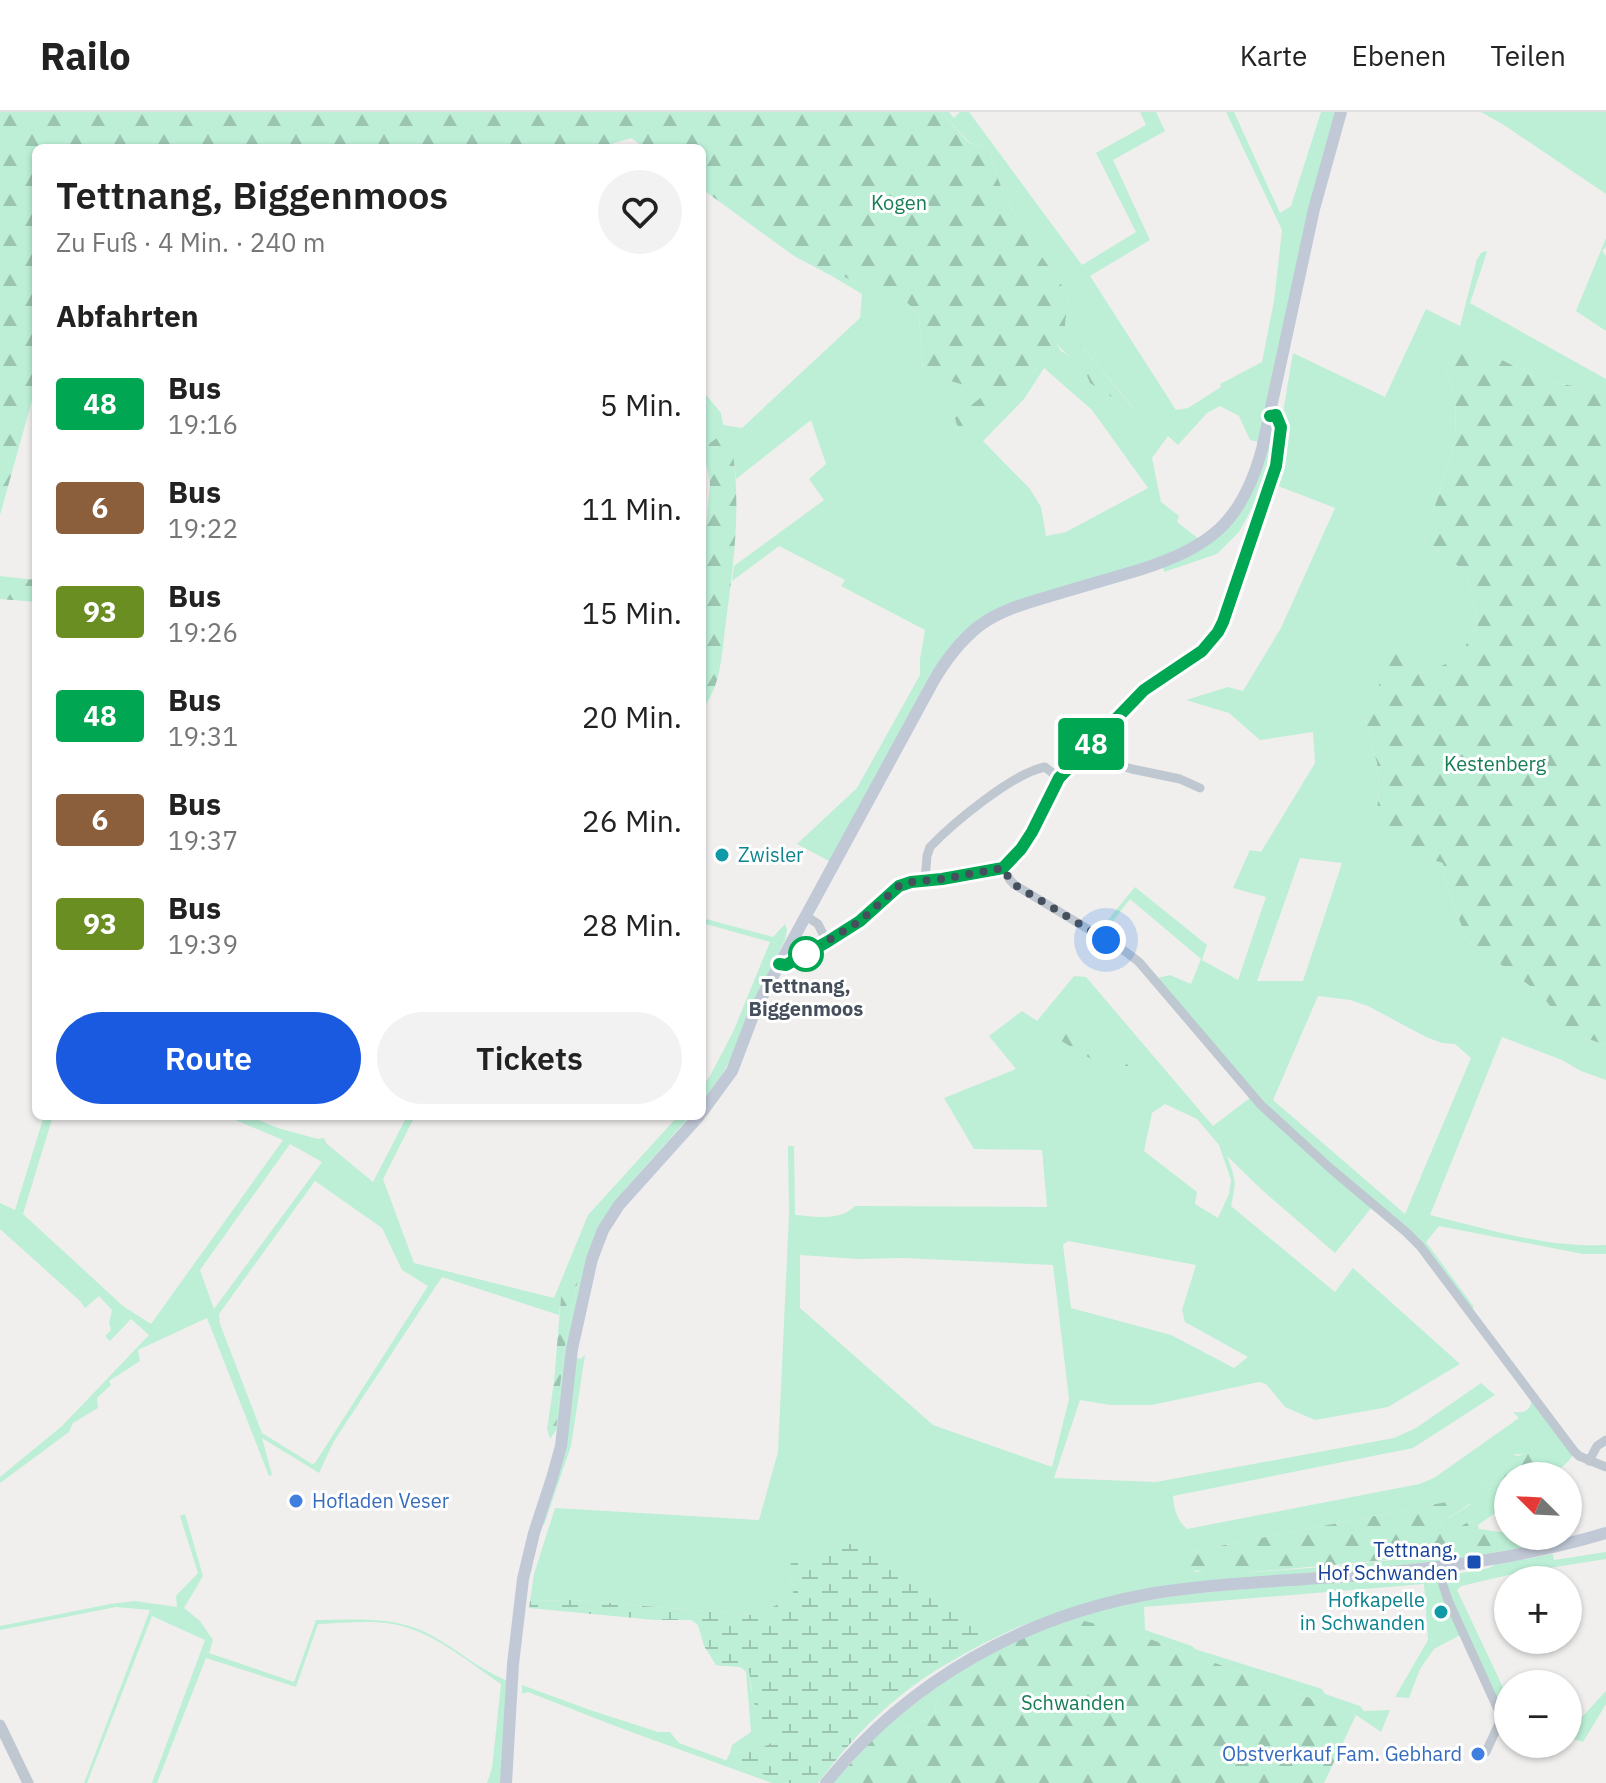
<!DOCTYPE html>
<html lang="de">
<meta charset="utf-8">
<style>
body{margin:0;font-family:"IBM Plex Sans",sans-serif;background:#f2f2f2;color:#222;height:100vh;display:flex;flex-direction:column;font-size:30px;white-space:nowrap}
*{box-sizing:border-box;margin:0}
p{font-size:26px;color:#767676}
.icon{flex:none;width:44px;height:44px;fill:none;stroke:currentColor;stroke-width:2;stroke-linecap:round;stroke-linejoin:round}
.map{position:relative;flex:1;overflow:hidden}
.sheet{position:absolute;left:32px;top:32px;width:674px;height:976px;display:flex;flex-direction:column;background:#fff;border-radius:12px;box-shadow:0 2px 6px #0004}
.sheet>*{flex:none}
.badge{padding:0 16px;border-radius:6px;font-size:28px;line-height:52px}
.needle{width:52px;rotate:294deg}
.tools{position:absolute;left:1494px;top:1350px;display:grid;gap:16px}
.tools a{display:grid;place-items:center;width:88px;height:88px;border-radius:50%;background:#fff;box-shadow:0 2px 6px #0004;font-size:40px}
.you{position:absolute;width:40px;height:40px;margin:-20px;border:6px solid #fff;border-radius:50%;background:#1a73e8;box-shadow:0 0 0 12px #1a73e833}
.map>.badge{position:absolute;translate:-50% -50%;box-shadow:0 0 0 4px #fff}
h2{padding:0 24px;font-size:30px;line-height:72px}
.round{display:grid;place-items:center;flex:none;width:84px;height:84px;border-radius:42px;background:#f2f2f2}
.headline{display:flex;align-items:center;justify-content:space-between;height:136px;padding:0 24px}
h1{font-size:38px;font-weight:600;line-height:60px}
.button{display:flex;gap:16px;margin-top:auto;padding:16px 24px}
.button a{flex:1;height:92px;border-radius:48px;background:#195ae0;color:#fff;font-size:32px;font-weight:600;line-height:92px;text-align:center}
.button a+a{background:#f2f2f2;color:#222}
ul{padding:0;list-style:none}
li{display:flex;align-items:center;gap:24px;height:104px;padding:0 24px}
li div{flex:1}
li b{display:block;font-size:30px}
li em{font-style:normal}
li .badge{min-width:88px;font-weight:700;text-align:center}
header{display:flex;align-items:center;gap:48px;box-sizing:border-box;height:112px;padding:0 40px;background:#fff;border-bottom:2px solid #e0e0e0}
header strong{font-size:38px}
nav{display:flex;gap:44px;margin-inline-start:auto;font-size:28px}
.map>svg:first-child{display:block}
.green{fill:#bcefd6;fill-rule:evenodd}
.forest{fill:url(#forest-firs)}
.wetland{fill:url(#wetland-marsh)}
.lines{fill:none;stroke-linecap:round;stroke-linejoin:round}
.minor{stroke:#bfc7d0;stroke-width:9}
.tertiary{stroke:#bfc7d0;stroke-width:11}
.secondary{stroke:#c1c9d7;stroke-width:12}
.line-casing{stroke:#fff;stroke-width:18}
.line{stroke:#00a651;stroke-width:12}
.walk{stroke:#464f5c;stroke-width:8;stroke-dasharray:0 14.4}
.culture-dot{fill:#0f9aa8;stroke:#fff;stroke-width:3}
.stop-dot{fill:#fff;stroke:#00a651;stroke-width:4}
.shop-dot{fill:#3f7fe0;stroke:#fff;stroke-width:3}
.transit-dot{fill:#1a4fb4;stroke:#fff;stroke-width:3}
.labels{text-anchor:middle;stroke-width:6;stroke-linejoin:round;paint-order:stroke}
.park-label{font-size:20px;fill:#177d56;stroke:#fff}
.culture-label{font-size:20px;fill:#0d838f;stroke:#fff;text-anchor:start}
.stop-label{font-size:20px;font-weight:bold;fill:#464f5c;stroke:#fff}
.shop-label{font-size:20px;fill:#366cbe;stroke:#fff;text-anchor:start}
.transit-label{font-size:20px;fill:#164399;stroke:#fff;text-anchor:end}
</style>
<header>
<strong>Railo</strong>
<nav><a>Karte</a><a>Ebenen</a><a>Teilen</a></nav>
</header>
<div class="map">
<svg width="1606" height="1671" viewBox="0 0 1606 1671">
<defs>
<pattern id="forest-firs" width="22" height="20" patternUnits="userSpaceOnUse" patternTransform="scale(2)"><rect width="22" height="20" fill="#bcefd6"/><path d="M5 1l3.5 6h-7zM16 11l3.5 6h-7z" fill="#9bc4b1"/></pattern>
<pattern id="wetland-marsh" width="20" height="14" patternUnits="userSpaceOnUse" patternTransform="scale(2)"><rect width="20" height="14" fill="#bcefd6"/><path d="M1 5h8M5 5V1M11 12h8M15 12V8" fill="none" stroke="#9bc4b1"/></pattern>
</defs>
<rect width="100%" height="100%" fill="#f1efee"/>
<g class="green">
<path d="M941 0H949L954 6 960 0H969L1082 153 1136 120 1096 41 1146 13 1140 0H1156L1165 19 1113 48 1150 128 1090 164 1176 298 1188 296 1221 275 1220 272 1262 250 1274 189 1282 118 1226 0H1234L1280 101 1291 94 1321 0H1338L1259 330 1250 328 1239 304 1220 294 1207 301 1178 333 1168 324 1152 346 1161 390 1179 404 1177 410 1199 427 1171 442 1108 462 959 524 930 563 831 750 797 732 857 676 920 563V547L925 518 841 474 845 468 779 434 732 469 734 454 824 388 809 367 826 352 811 308 736 367 734 349 710 331 704 341H702V278L721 301 723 313 742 316 860 206 862 182 830 163 839 162 877 182H899L919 203 923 261 988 280 980 322 1038 255 1055 229 1061 239 1079 249 1135 298 1065 213 1068 183C1038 137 1000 92 989 36L970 31ZM1044 256 1092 298 1148 376 1066 420 1046 424 1041 395 1030 377 983 329 1024 287Z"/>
<polygon points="1481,0 1606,0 1606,82 1504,13"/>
<polygon points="1606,126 1606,135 1602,139 1606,144 1606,219 1576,199"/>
<path d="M1485 139 1487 140 1470 191 1606 267V284L1591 277 1544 269 1480 237 1460 219 1446 257 1455 285 1456 329 1424 428 1467 461 1478 512 1458 547 1426 560 1411 562 1364 604 1377 651 1379 677 1377 698 1388 724 1399 738 1443 751 1446 773 1467 828 1541 882 1570 921 1606 933V968L1581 959 1562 948 1502 925 1430 1103C1487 1117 1547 1136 1606 1133V1142H1583L1439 1114 1426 1130 1474 1195 1471 1197 1415 1126 1278 1006 1157 866 1170 863 1191 872 1201 847 1130 787 1102 823 1098 820 1135 775 1207 833 1202 848 1238 868 1266 785 1233 776 1250 738 1261 740 1315 651 1313 620 1260 628 1229 601 1186 588 1228 575 1243 579 1281 516 1335 396 1273 372 1282 306 1293 241 1385 285 1426 197 1460 214 1477 147 1481 141ZM1300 746 1342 751 1303 869H1257ZM1318 884 1350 888 1368 894 1426 925 1442 931 1455 932 1471 946 1405 1102 1273 988Z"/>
<polygon points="1274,309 1277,310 1276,337 1268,369 1259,389 1256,389 1239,420 1217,442 1164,460 1163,455 1226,417"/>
<polygon points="702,806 773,825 785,812 787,818 785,828 748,901 733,943 723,961 702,990 702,975 710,964 733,920 770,830 702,811"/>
<path d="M1074 864 1086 865 1213 1014 1251 985 1372 1095 1335 1141 1262 1078 1227 1044C1235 1067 1237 1068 1231 1094L1335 1180 1353 1156 1460 1252 1388 1295 1315 1308 1285 1295 1266 1272 1259 1270 1152 1293H1110L1080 1288 1054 1366 1156 1370 1394 1326 1416 1316 1481 1271 1495 1283 1413 1336 1173 1384C1174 1397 1177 1408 1187 1417L1419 1372 1434 1366 1519 1306 1513 1300C1525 1301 1532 1299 1531 1285L1573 1343C1558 1365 1540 1364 1517 1364L1547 1344 1512 1342 1480 1369 1483 1374 1498 1370 1505 1371 1508 1370V1392L1478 1413 1468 1410 1458 1416H1442L1440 1411 1471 1392 1460 1385 1446 1390 1189 1440 1195 1460 1210 1458 1242 1461 1335 1454 1431 1444 1514 1428 1519 1425 1537 1433 1462 1446 1388 1455 1192 1471 1059 1500 1018 1515 984 1531 975 1506 843 1428 809 1445 788 1460 793 1474V1481L788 1488 754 1503 572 1488 530 1489 534 1462 555 1396 759 1408 778 1340 789 1102 788 1034H794L795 1103C815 1104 839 1110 855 1094L1047 1095 1042 1038 974 1037 944 986 1016 957 989 924 1022 899 1037 909ZM1165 992 1197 1007 1219 1033 1231 1068 1229 1082 1218 1106 1195 1092 1197 1080 1144 1039 1152 1001ZM1068 1129 1196 1153 1182 1198 1185 1210 1248 1245 1234 1256 1171 1223 1071 1196 1063 1133ZM800 1143 859 1147 903 1146 1053 1153 1069 1287 1052 1355 933 1313 800 1196Z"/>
<path d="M44 1004H53L23 1102 123 1194 151 1212 283 1028 226 1004H249L278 1016 318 1027 324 1026 327 1032 373 1070 407 1004H415L383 1067 414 1151 554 1186 588 1103 678 1004H690L627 1075 601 1111 559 1318H556L563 1244 579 1162 561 1185 559 1203 442 1165 334 1329 319 1361 262 1326 272 1363 269 1364 207 1206 138 1238 140 1249 109 1269 111 1273 97 1286 98 1296 73 1311 69 1320 0 1371V1365L62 1314 149 1223 131 1207 110 1229 105 1224 111 1218 109 1211 112 1198 99 1184 85 1196 80 1189 0 1117V1091L15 1098ZM290 1032 322 1050 214 1197 200 1158ZM315 1069 382 1116 402 1158 428 1174 315 1351 312 1352 262 1321 220 1212 219 1202Z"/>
<polygon points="585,1243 571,1334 544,1413 542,1412 575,1245 580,1247"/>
<path d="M185 1402 203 1464 184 1496 200 1509 213 1528 209 1541 294 1570 316 1508C354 1508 392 1504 427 1521 455 1535 479 1558 508 1569L501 1671H487L492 1656 501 1572C468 1550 433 1519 393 1512 369 1508 343 1511 318 1512L296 1575 206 1546 157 1671H152L205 1528 152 1504 87 1671H84L150 1498 116 1495 0 1518V1514L110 1492 135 1489 177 1495 176 1484 198 1461 180 1404Z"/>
<polygon points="1606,1440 1606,1447 1549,1456 1543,1455 1461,1474 1457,1478 1508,1586 1508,1604 1503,1602 1448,1480 1448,1469 1451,1463 1489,1456 1494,1453 1553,1442 1554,1448"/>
<polygon points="1433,1460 1462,1522 1434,1537 1420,1557 1409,1586 1395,1585 1428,1528 1424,1472 1144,1495 1145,1518 1192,1534 1195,1537 1322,1577 1325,1582 1360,1594 1364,1599 1390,1598 1381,1620 1356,1603 1131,1520 1051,1513 1088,1501 1142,1489 1190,1482"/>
<path d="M740 1554 749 1559 751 1578 782 1624C763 1637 753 1640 730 1641L732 1633 751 1620 746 1560Z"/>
<polygon points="953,1563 938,1585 933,1605 905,1616 883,1616"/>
<polygon points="522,1573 590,1598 658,1620 670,1620 679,1631 788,1671 772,1671 623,1617 528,1580 522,1582"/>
<polygon points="1606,1579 1606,1592 1583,1630 1568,1625 1568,1620"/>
</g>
<g class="forest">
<path d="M0 0H941L969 31 989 36C1000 92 1038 137 1068 183L1065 213 1137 301 1090 271C1082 246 1068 248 1055 229L1038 255 980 323 968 321 957 313 955 306 988 280 923 261 919 203 899 182H877L839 162 830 163 794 144 702 77V36H645L631 26 598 36H36V274L0 403Z"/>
<polygon points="1459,218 1482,238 1544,269 1591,277 1606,284 1606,933 1570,921 1541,882 1467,828 1446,773 1443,751 1399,738 1388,724 1380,721 1377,698 1379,677 1377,651 1364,604 1394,542 1409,541 1412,562 1426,560 1458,547 1478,512 1467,461 1424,428 1456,329 1455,285 1446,257"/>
<path d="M717 326 731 329C742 389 734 450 726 509 723 532 722 556 714 577 711 584 706 592 702 598V463L710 371 704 341 710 331Z"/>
<polygon points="0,464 36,468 36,490 0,487"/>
<polygon points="1057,916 1077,928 1123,949 1142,965 1139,976 1050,922"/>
<polygon points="576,1159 579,1162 563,1244 556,1318 550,1327 547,1317 554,1270 561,1185 572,1160"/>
<polygon points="1534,1329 1547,1345 1517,1364 1508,1364 1508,1370 1505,1371 1498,1370 1483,1374 1480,1369 1512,1342 1518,1344 1525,1342 1528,1332"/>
<polygon points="1460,1385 1469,1386 1471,1391 1440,1411 1442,1415 1458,1416 1468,1410 1478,1413 1479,1417 1508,1421 1508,1424 1520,1424 1515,1428 1486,1435 1431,1444 1242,1461 1186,1458 1184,1444 1189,1440 1446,1390"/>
<polygon points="1084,1509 1131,1520 1356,1603 1324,1671 833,1671 883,1616 905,1616 933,1605 938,1585 953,1563 984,1544 1051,1513"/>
</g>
<path class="wetland" d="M843 1428 917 1469 975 1506 984 1531C966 1541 947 1551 930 1562 886 1591 849 1629 818 1671H788L726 1649 730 1641C751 1640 765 1637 781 1624 775 1623 768 1621 764 1616 755 1604 751 1574 749 1559 737 1552 729 1556 716 1553L704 1534 698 1513 691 1508H655L529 1496 530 1489 572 1488 754 1503 788 1488 793 1481V1474L788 1460 791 1451 799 1445H809Z"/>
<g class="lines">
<g class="minor">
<polyline points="1093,630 1115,652 1132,657 1180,667 1200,676"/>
<polyline points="1003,756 1010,768 1015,773 1126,840 1139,850 1261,993 1330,1056 1406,1120 1420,1134 1574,1339 1579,1344 1606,1355"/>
<path d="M925 768 927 744 930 735C953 711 1013 661 1045 655L1059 666"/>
<polyline points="806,804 818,812 827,830"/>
<polyline points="779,852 786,853 860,809 899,774 911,770 958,765 1003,756 1021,737 1032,720 1059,666 1144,578 1202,539 1218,520 1223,510 1276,354 1281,315 1278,305 1276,303 1270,304"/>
<polyline points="1589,1349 1597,1334 1606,1328"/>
<polyline points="1442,1455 1443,1473 1448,1488 1500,1602 1501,1607 1486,1640"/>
</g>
<polyline class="tertiary" points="0,1613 28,1671"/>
<g class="secondary">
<path d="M702 1000 732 959 756 896 772 866 933 570C945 549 959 530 979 514 1002 497 1030 490 1057 482 1085 474 1112 466 1139 458 1210 435 1242 411 1262 337L1314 97 1341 0"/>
<polyline points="506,1671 513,1552 523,1467 534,1421 552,1366 561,1334 572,1237 592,1147 603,1118 619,1093 699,1004"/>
<path d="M826 1671C909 1568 1025 1503 1155 1481 1219 1471 1285 1469 1349 1464 1436 1457 1522 1446 1606 1421"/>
</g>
</g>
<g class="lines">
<defs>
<polyline id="line" points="779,852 786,853 827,830 860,809 899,774 911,770 942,767 1003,756 1021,737 1032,720 1059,666 1144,578 1202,539 1218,520 1223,510 1276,354 1281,315 1276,303 1270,304"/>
</defs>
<use href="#line" class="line-casing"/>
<use href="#line" class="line"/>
<polyline class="walk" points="806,842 860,809 899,774 911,770 942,767 1003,756 1010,768 1015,773 1106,828"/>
</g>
<g class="culture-dot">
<circle cx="722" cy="743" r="8"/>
<circle cx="1441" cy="1500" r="8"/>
</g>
<circle class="stop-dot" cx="806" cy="842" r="16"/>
<g class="shop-dot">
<circle cx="296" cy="1389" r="8"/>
<circle cx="1478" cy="1642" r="8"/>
</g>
<rect class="transit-dot" x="1466" y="1442" width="16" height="16" rx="4"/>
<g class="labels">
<g class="park-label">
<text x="899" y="98">Kogen</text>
<text x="1495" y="659">Kestenberg</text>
<text x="1073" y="1598">Schwanden</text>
</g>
<g class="culture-label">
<text x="738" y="750">Zwisler</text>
<text x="1425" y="1495" text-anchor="end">Hofkapelle<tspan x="1425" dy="23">in Schwanden</tspan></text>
</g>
<g class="stop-label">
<text x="806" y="881">Tettnang,<tspan x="806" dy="23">Biggenmoos</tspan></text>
</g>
<g class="shop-label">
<text x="312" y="1396">Hofladen Veser</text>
<text x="1462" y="1649" text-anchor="end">Obstverkauf Fam. Gebhard</text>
</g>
<g class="transit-label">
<text x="1458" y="1445">Tettnang,<tspan x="1458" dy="23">Hof Schwanden</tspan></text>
</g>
</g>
</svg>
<div class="tools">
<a><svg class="needle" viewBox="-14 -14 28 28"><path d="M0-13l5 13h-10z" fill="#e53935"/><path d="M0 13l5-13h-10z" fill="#767676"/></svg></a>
<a>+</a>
<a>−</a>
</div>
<div class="you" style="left:1106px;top:828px"></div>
<b class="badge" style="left:1091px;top:632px;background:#00a651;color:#fff">48</b>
<section class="sheet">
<div class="headline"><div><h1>Tettnang, Biggenmoos</h1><p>Zu Fuß · 4 Min. · 240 m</p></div><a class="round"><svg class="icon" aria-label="heart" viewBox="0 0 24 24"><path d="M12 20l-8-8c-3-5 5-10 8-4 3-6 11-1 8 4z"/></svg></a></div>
<h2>Abfahrten</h2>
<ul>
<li><span class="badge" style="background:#00a651;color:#fff">48</span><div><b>Bus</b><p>19:16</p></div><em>5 Min.</em></li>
<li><span class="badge" style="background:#8b5e3c;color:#fff">6</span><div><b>Bus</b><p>19:22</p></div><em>11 Min.</em></li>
<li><span class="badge" style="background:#6b8e23;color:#fff">93</span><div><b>Bus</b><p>19:26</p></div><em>15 Min.</em></li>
<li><span class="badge" style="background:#00a651;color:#fff">48</span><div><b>Bus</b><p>19:31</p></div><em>20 Min.</em></li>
<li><span class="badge" style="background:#8b5e3c;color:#fff">6</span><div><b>Bus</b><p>19:37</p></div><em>26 Min.</em></li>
<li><span class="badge" style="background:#6b8e23;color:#fff">93</span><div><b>Bus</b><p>19:39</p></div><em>28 Min.</em></li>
</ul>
<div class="button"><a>Route</a><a>Tickets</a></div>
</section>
</div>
